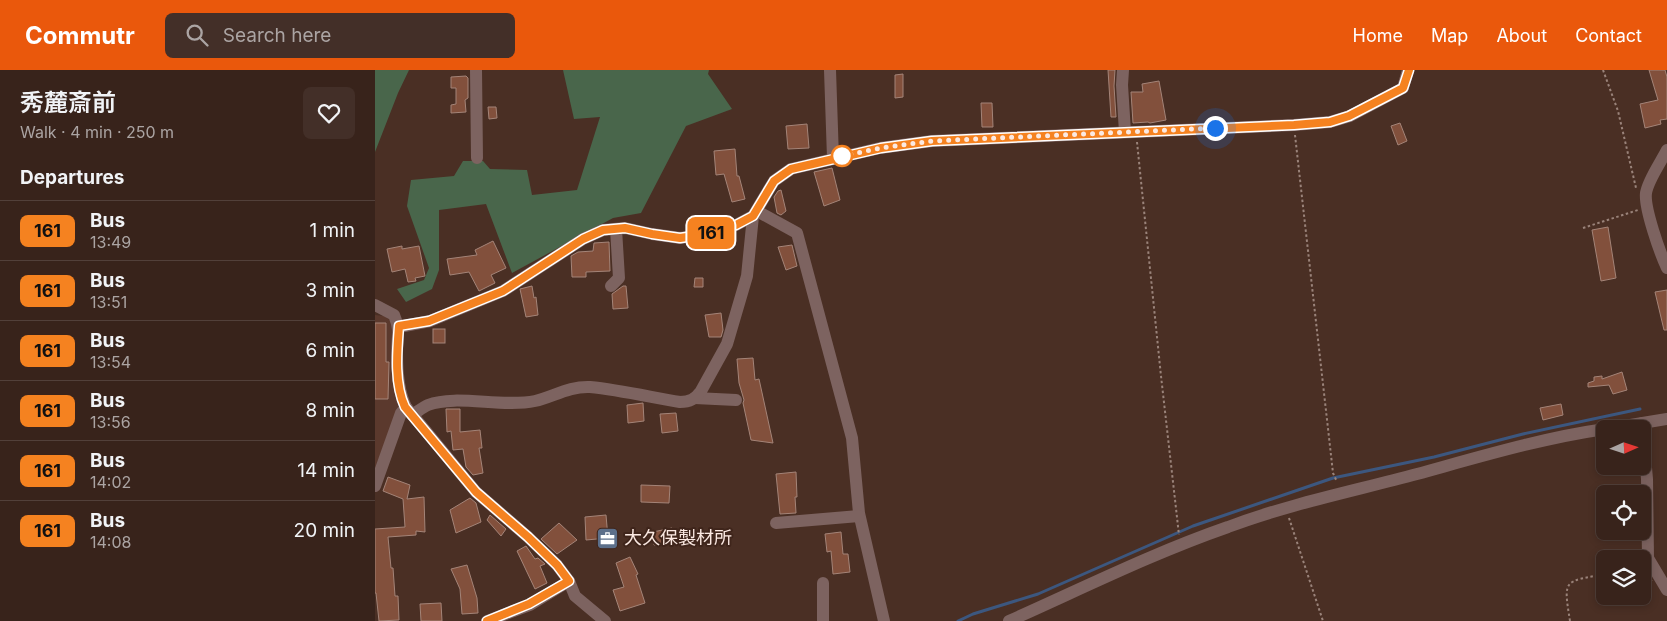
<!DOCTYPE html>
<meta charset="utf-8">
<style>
body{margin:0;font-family:Inter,"Noto Sans JP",sans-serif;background:#432f28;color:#f1f3f6;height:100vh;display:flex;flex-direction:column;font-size:19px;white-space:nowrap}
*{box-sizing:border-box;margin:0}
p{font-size:16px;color:#aba4a3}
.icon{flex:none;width:28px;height:28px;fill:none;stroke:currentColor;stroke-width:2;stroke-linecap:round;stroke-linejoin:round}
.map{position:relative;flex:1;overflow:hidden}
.side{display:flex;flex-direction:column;background:#38231b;width:375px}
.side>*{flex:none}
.badge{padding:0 10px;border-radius:8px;font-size:18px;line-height:32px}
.needle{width:32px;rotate:87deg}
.controls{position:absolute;left:1221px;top:350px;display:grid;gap:10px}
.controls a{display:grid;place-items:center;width:55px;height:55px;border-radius:8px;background:#38231b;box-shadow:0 2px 8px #0003,0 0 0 1px #52403a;font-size:25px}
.you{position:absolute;width:25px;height:25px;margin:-12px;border:4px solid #fff;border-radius:50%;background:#1a73e8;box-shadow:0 0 0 8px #1a73e833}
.map>.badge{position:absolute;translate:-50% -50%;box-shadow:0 0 0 2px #fff}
h2{padding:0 20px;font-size:19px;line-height:45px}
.round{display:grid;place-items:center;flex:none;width:52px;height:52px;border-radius:8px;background:#432f28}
.head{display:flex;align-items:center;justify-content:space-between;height:85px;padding:0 20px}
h1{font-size:24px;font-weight:600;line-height:38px}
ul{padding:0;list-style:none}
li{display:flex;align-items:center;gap:15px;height:60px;padding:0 20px;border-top:1px solid #52403a}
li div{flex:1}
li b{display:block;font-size:19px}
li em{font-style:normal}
li .badge{min-width:55px;font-weight:700;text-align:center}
header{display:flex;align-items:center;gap:30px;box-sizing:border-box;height:70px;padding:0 25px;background:#ea580c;color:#fff}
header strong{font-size:24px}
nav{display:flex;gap:28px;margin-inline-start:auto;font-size:18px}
.search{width:350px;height:45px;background:#432f28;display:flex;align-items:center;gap:12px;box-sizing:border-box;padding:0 18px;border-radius:8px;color:#aba4a3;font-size:19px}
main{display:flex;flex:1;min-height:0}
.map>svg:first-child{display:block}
.built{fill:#5b392d}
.green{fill:#49664b}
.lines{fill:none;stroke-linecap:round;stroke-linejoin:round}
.stream{stroke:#3c577f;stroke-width:3}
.building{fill:#82503c;stroke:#a48478}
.path{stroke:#9a837a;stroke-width:2;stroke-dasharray:2.5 2.5;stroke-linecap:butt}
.minor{stroke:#7d6360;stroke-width:12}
.line-casing{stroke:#fff;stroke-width:11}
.line{stroke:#f58220;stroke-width:8}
.walk{stroke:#fbe9e2;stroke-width:5;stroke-dasharray:0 9}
.stop-dot{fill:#fff;stroke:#f58220;stroke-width:2.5}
.labels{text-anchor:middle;stroke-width:4;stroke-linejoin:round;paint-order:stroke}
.poi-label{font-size:18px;fill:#fbe9e2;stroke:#3f251b;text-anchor:start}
</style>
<header>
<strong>Commutr</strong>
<div class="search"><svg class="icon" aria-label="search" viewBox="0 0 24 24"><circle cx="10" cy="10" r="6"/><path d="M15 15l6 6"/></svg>Search here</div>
<nav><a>Home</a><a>Map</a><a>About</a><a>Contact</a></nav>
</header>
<main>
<section class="side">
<div class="head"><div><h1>秀麓斎前</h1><p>Walk · 4 min · 250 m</p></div><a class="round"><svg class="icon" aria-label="heart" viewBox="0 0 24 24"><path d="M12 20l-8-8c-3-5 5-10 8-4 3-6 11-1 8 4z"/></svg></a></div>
<h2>Departures</h2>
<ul>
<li><span class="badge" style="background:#f58220;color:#111">161</span><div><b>Bus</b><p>13:49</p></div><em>1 min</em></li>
<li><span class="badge" style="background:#f58220;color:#111">161</span><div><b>Bus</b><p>13:51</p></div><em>3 min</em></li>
<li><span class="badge" style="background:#f58220;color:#111">161</span><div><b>Bus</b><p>13:54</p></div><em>6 min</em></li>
<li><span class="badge" style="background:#f58220;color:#111">161</span><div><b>Bus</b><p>13:56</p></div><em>8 min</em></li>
<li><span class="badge" style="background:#f58220;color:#111">161</span><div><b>Bus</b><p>14:02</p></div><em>14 min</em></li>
<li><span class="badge" style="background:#f58220;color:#111">161</span><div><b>Bus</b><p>14:08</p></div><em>20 min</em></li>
</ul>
</section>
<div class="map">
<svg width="1292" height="551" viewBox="0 0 1292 551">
<rect width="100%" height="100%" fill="#4a2f24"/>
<polygon class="built" points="0,245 9,246 19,253 24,335 0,398"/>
<g class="green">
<polygon points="0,0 34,0 23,23 0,82"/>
<polygon points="188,0 334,0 333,4 357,39 311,56 266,143 238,148 137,203 111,134 64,140 64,200 57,219 31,232 22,219 49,210 54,198 32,136 36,110 79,106 88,91 108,91 115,99 152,100 157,125 202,120 225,47 199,49"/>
</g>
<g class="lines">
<polyline class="stream" points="583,551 598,544 663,524 818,456 958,408 1059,387 1148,364 1265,339"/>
</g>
<g class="building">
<polygon points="733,0 740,0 739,16 741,47 736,47"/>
<polygon points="1274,0 1290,0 1292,7 1292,49 1285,50 1286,54 1270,58 1265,34 1283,30"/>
<polygon points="528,4 528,27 520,28 520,5"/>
<polygon points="91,6 93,8 93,28 90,30 91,42 76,43 76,35 81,34 81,18 76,18 76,7"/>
<polygon points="784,11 791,50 775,53 773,52 758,53 756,22 768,22 767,14"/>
<polygon points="606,33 617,33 618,57 607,57"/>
<polygon points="113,37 121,37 122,48 114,49"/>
<polygon points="1025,53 1032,71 1023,75 1016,56"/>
<polygon points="432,54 434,78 413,79 411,56"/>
<polygon points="360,79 362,106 364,106 370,129 357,132 349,104 341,105 339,81"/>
<polygon points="457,98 465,130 449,136 439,102"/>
<polygon points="406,120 411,141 406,145 402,143 399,127 403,121"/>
<polygon points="1233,157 1241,208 1226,211 1217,160"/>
<polygon points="118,171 131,198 116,205 120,213 104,221 94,202 75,205 72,189 102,185 100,180"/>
<polygon points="234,172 235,201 211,202 211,207 197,207 196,186 203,182 218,181 219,173"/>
<polygon points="417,175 422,196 411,200 403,177"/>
<polygon points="27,176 27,179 44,176 50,206 40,208 41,211 33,212 30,199 17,202 12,179"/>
<polygon points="320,208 328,208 328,217 319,217"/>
<polygon points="157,216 159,228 161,227 163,245 151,247 145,219"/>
<polygon points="248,216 251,216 253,238 238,239 237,224"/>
<polygon points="1292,220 1292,260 1289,260 1280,222"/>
<polygon points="346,243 348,260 346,267 334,267 330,245"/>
<polygon points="0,253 11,253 11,292 14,292 13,329 0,329"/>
<rect x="58" y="259" width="12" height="14"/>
<polygon points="378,288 380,310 384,309 398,373 376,370 368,333 369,330 364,313 362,289"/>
<polygon points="1247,302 1252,320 1238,324 1234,315 1213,317 1213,313 1219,311 1219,307 1227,306 1227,309"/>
<polygon points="268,333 269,351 253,353 252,335"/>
<polygon points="1186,334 1188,345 1168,350 1165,338"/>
<polygon points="71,339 85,339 85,362 105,360 107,378 104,378 108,403 98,405 91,397 88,379 78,380 76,361 72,362"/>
<polygon points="301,343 303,361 287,363 285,344"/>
<polygon points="421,402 422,427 420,427 421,443 405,444 401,404"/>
<polygon points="13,407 35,415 32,429 49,427 50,462 41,461 41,465 13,467 16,498 18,498 20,526 23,526 24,550 4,551 1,523 0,523 0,459 30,457 28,429 8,421"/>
<polygon points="266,415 295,416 294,433 266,432"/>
<polygon points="95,428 101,433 106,452 81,463 75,440"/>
<polygon points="115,445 131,459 126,466 112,450"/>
<polygon points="231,445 233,468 211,470 210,447"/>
<polygon points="184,453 202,470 182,484 166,469"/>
<polygon points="297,458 297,473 279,475 278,462"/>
<polygon points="466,462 468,484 473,484 475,502 458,504 456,481 452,482 450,464"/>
<polygon points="151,476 160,489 163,488 170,494 165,496 172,513 160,519 142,481"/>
<polygon points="255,487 263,504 261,505 270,533 245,541 238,520 249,517 241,493"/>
<polygon points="92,495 102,528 103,543 87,544 85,519 76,499"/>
<polygon points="1268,495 1277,511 1268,515"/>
<polygon points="66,533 67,551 46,551 45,534"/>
</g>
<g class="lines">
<g class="path">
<polyline points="1228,0 1243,41 1261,118"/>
<polyline points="920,65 958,403 962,412"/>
<polyline points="762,72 786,306 804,465"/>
<polyline points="1208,158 1263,140"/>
<polyline points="914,448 948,551"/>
<path d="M1195 551C1188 508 1189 512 1230 504"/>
</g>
<g class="minor">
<polyline points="101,0 102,88"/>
<polyline points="455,0 458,88"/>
<polyline points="748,0 747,15 750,62"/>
<path d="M1292 80C1286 92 1273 110 1271 123 1269 138 1285 183 1292 198"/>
<polyline points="382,141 422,163 477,368 484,443 509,551"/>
<polyline points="236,216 244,208 241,159"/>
<path d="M0 235 19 245C26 261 22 267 22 283 22 301 23 321 31 337"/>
<polyline points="24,257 55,251 128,221 208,169 228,160 250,158 277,164 305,168 326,165 361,155 378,146 399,111 416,99 505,78 557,71 919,55 955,52 975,46 1028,18 1033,0"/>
<polyline points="320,328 361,330"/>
<path d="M37 345C42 342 48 337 53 335 81 324 127 338 160 331 178 327 194 316 215 317 245 320 275 327 305 332 315 332 320 329 326 321L352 274 372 206 378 146"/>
<polyline points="1267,353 1272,409 1273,488 1292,520"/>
<polyline points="1231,359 1292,349"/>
<polyline points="0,416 26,343 31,337 101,422 153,467 182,495 194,511 200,526 230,551"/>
<polyline points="401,453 484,446"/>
<polyline points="448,513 448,551"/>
<polyline points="112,551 155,535 194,511"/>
<path d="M634 551C706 519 778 483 853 457 914 434 979 421 1042 404 1104 387 1167 368 1230 359"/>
</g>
</g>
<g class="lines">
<defs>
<path id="line" d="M112 551 154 534 194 511 182 495 153 467 101 422 30 337C19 313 22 282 24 256L54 251 128 221 208 169 228 160 250 158 277 164 305 168 326 165 361 155 378 146 399 111 416 99 506 78 557 71 919 55 955 52 974 46 1028 18 1034 0"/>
</defs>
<use href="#line" class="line-casing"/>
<use href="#line" class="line"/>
<polyline class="walk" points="467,86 506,78 557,71 840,58"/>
</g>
<defs>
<symbol id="office-square" viewBox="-11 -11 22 22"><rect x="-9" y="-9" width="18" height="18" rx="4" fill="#5c6f8a" stroke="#3f251b"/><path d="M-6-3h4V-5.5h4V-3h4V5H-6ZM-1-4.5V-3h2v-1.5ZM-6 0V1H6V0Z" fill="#fff"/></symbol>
</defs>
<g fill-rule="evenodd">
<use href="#office-square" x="220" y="456" width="25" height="25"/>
</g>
<circle class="stop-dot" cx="467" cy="86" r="10"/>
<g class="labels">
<g class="poi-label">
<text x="249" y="474">大久保製材所</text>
</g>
</g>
</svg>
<div class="controls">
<a><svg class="needle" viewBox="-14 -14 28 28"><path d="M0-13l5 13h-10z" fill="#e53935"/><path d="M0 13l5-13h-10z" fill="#aba4a3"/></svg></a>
<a><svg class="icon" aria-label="locate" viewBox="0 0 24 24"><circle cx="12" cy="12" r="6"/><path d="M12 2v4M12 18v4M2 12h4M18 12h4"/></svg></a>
<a><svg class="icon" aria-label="layers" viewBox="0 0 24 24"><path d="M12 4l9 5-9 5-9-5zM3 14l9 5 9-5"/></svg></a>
</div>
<div class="you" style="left:840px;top:58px"></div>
<b class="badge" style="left:336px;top:163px;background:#f58220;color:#111">161</b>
</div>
</main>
